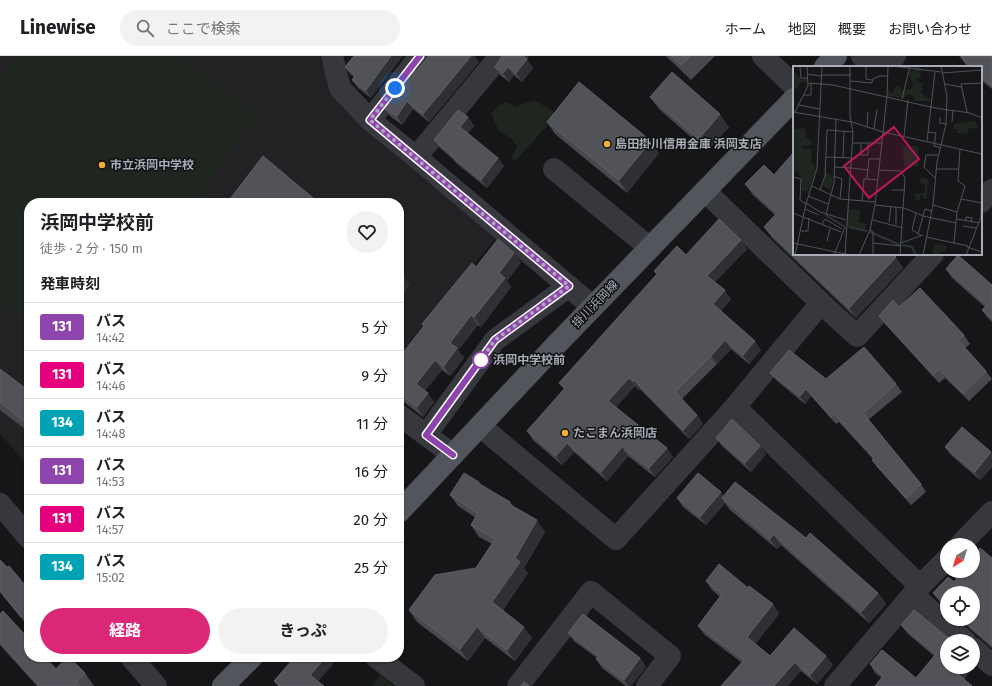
<!DOCTYPE html>
<html lang="ja">
<meta charset="utf-8">
<style>
body{margin:0;font-family:"Fira Sans","Noto Sans JP",sans-serif;background:#f2f2f2;color:#202124;height:100vh;display:flex;flex-direction:column;font-size:15px;white-space:nowrap}
*{box-sizing:border-box;margin:0}
p{font-size:13px;color:#757577}
.icon{flex:none;width:22px;height:22px;fill:none;stroke:currentColor;stroke-width:2;stroke-linecap:round;stroke-linejoin:round}
.map{position:relative;flex:1;overflow:hidden}
.panel{position:absolute;left:24px;top:142px;width:380px;height:464px;display:flex;flex-direction:column;background:#fff;border-radius:16px;box-shadow:0 1px 3px #0004}
.panel>*{flex:none}
.badge{padding:0 8px;border-radius:3px;font-size:14px;line-height:26px}
.needle{width:26px;rotate:218deg}
.fabs{position:absolute;left:940px;top:482px;display:grid;gap:8px}
.fabs a{display:grid;place-items:center;width:40px;height:40px;border-radius:50%;background:#fff;box-shadow:0 1px 3px #0004;font-size:20px}
.you{position:absolute;width:20px;height:20px;margin:-10px;border:3px solid #fff;border-radius:50%;background:#1a73e8;box-shadow:0 0 0 6px #1a73e833}
.map>.badge{position:absolute;translate:-50% -50%;box-shadow:0 0 0 2px #fff}
h2{padding:0 16px;font-size:15px;line-height:36px}
.round{display:grid;place-items:center;flex:none;width:42px;height:42px;border-radius:21px;background:#f2f2f2}
.head{display:flex;align-items:center;justify-content:space-between;height:68px;padding:0 16px}
h1{font-size:19px;font-weight:700;line-height:30px}
.action{display:flex;gap:8px;margin-top:auto;padding:8px 16px}
.action a{flex:1;height:46px;border-radius:24px;background:#db2777;color:#fff;font-size:16px;font-weight:700;line-height:46px;text-align:center}
.action a+a{background:#f2f2f2;color:#202124}
ul{padding:0;list-style:none}
li{display:flex;align-items:center;gap:12px;height:48px;padding:0 16px;border-top:1px solid #e0e0e0}
li div{flex:1}
li b{display:block;font-size:15px}
li em{font-style:normal}
li .badge{min-width:44px;font-weight:700;text-align:center}
header{display:flex;align-items:center;gap:24px;box-sizing:border-box;height:56px;padding:0 20px;background:#fff;border-bottom:1px solid #e0e0e0}
header strong{font-size:19px}
nav{display:flex;gap:22px;margin-inline-start:auto;font-size:14px}
.search{width:280px;height:36px;background:#f2f2f2;display:flex;align-items:center;gap:10px;box-sizing:border-box;padding:0 14px;border-radius:22px;color:#757577;font-size:15px}
.map>svg:first-child{display:block}
.built{fill:#222225}
.green{fill:#1e261f}
.lines{fill:none;stroke-linecap:round;stroke-linejoin:round}
.minor{stroke:#37383d;stroke-width:22}
.major{stroke:#53555c;stroke-width:22}
.wall{fill:#47494d}
.shaded-wall{fill:#2f3033}
.building{fill:#525359;stroke:#5f6168}
.line-casing{stroke:#fff;stroke-width:9}
.line{stroke:#8e44ad;stroke-width:6}
.walk{stroke:#a8adb8;stroke-width:4;stroke-dasharray:0 7.2}
.poi-dot{fill:#f2b134;stroke:#111113;stroke-width:1.5}
.stop-dot{fill:#fff;stroke:#8e44ad;stroke-width:2}
.labels{text-anchor:middle;stroke-width:3;stroke-linejoin:round;paint-order:stroke}
.poi-label{font-size:12px;font-weight:bold;fill:#a8adb8;stroke:#111113;text-anchor:start}
.street-label{font-size:12px;fill:#a8adb8;stroke:#111113}
.stop-label{font-size:12px;font-weight:bold;fill:#a8adb8;stroke:#111113;text-anchor:start}
.inset-river{fill:none;stroke:#2c353c;stroke-width:2}
.inset-road{fill:none;stroke:#505258;stroke-width:1}
.view{fill:#c2185b;fill-opacity:0.15;stroke:#c2185b;stroke-width:2}
.inset-edge{fill:none;stroke:#a8adb8;stroke-width:2}
</style>
<header>
<strong>Linewise</strong>
<div class="search"><svg class="icon" aria-label="search" viewBox="0 0 24 24"><circle cx="10" cy="10" r="6"/><path d="M15 15l6 6"/></svg>ここで検索</div>
<nav><a>ホーム</a><a>地図</a><a>概要</a><a>お問い合わせ</a></nav>
</header>
<div class="map">
<svg width="992" height="630" viewBox="0 0 992 630">
<rect width="100%" height="100%" fill="#161618"/>
<polygon class="built" points="0,0 319,0 336,40 496,182 444,245 399,309 399,147 29,147 29,410 0,378"/>
<g class="green">
<polygon points="18,0 177,0 258,59 194,147 29,147 29,268 0,247 0,25"/>
<polygon points="534,44 558,58 515,105 511,101 517,91 512,83 499,75 491,58 499,49 506,46 515,51"/>
<polygon points="380,619 394,630 372,630"/>
</g>
<g class="lines">
<g class="minor">
<polyline points="332,0 340,32 370,64 416,101 593,251"/>
<polyline points="763,0 794,30"/>
<polyline points="862,0 875,11"/>
<polyline points="885,11 895,0"/>
<polyline points="370,64 420,0"/>
<polyline points="416,101 496,5"/>
<polyline points="554,113 650,192"/>
<polyline points="981,146 992,134"/>
<polyline points="821,247 857,280 933,198"/>
<polyline points="735,351 920,530"/>
<polyline points="399,359 453,399"/>
<polyline points="480,370 616,483 735,351 821,247 705,135"/>
<polyline points="426,379 495,284 569,230"/>
<polyline points="0,448 29,482"/>
<polyline points="960,489 992,456"/>
<polyline points="913,539 965,585"/>
<polyline points="973,592 992,609"/>
<polyline points="131,601 156,630"/>
<polyline points="376,601 414,630"/>
<polyline points="518,630 591,536 670,600 647,630"/>
<polyline points="835,630 920,530 947,503"/>
</g>
<g class="major">
<polyline points="825,11 836,0"/>
<polyline points="399,456 556,289 794,43"/>
<polyline points="223,630 252,601"/>
</g>
</g>
<g class="wall">
<polygon points="354,0 371,42 358,32 352,24 354,21 351,19 345,11"/>
<polygon points="502,0 529,0 527,3 533,12 522,26 514,19 509,26 500,19 495,11"/>
<polygon points="666,0 715,0 691,24"/>
<polygon points="959,0 992,0 992,33 981,24 981,11 968,11"/>
<polygon points="479,6 429,66 413,53 402,69 390,60 384,52 416,16"/>
<polygon points="650,41 729,71 707,95 659,53"/>
<polygon points="468,61 474,70 468,77 504,110 487,132 456,107 453,103 440,92 434,84"/>
<polygon points="547,66 659,97 627,137 555,78"/>
<polygon points="764,109 794,198 895,198 894,199 903,212 856,262 772,182 764,171 775,159 753,139 745,128"/>
<polygon points="741,184 747,193 715,226 731,243 721,255 761,294 749,308 731,293 717,308 682,343 697,359 703,368 689,383 640,333 639,334 635,330 616,351 673,401 655,421 628,400 607,425 574,396 562,409 533,384 527,375 564,333 559,327 657,219 654,215 686,199"/>
<polygon points="521,206 507,225 511,231 481,271 478,269 458,294 464,302 450,320 442,314 425,334 434,346 423,361 399,342 399,302 424,271 422,268 476,211"/>
<polygon points="946,213 992,229 992,266 988,262 982,254 985,251 952,222"/>
<polygon points="899,251 964,279 970,288 965,292 986,315 992,323 969,345 945,322 939,327 885,268 879,260"/>
<polygon points="0,313 29,335 29,376 0,354"/>
<polygon points="770,317 826,323 896,328 902,336 868,364 921,428 926,436 911,449 877,411 872,404 873,403 839,366 836,368 811,340 805,348 776,324"/>
<polygon points="716,382 766,398 751,416 722,390"/>
<polygon points="945,391 991,396 992,398 992,411 980,424 951,399"/>
<polygon points="479,426 481,429 510,446 513,450 545,476 524,512 528,517 503,554 532,582 515,605 485,582 468,605 417,566 409,554 476,512 492,488 479,481 471,469 476,462 458,450 450,439"/>
<polygon points="724,440 806,482 878,537 886,548 869,567 781,489 777,493 729,453 725,447 706,469 683,451 677,442"/>
<polygon points="992,502 992,592 959,563 973,563 947,537 947,552 939,545 933,537 954,526"/>
<polygon points="0,504 29,534 29,568 27,569 0,536"/>
<polygon points="706,525 748,532 773,548 779,558 755,588 770,600 833,609 817,628 801,615 741,606 705,579 698,570 720,541 712,534"/>
<polygon points="0,558 56,613 85,617 94,630 37,630 0,589"/>
<polygon points="901,569 973,611 973,608 974,610 964,623 882,622 875,617 870,608 916,622 934,600 907,577"/>
<polygon points="568,577 640,602 646,611 631,630 626,630 602,612 596,603 597,602 574,585"/>
<polygon points="290,601 329,601 333,608 318,625 278,630 274,625 292,604"/>
</g>
<g class="shaded-wall">
<polygon points="391,0 403,0 371,42 366,34"/>
<polygon points="471,0 475,0 479,6 429,66 423,58"/>
<polygon points="521,0 529,0 525,5"/>
<polygon points="527,3 533,12 522,26 516,17"/>
<polygon points="508,11 514,19 509,26 503,17"/>
<polygon points="407,45 413,53 402,69 397,60"/>
<polygon points="720,58 729,71 707,95 699,83"/>
<polygon points="468,61 474,70 466,80 460,71"/>
<polygon points="651,85 659,97 627,137 619,124"/>
<polygon points="498,102 504,110 487,132 481,124"/>
<polygon points="741,184 747,193 713,228 707,220"/>
<polygon points="514,197 521,206 507,225 511,231 481,271 474,261 499,217"/>
<polygon points="896,201 903,212 856,262 849,252"/>
<polygon points="399,214 410,229 399,243"/>
<polygon points="725,234 731,243 719,257 713,248"/>
<polygon points="471,259 478,269 458,294 464,302 450,320 444,310 450,287"/>
<polygon points="725,284 731,293 717,308 711,300"/>
<polygon points="755,285 761,294 749,308 743,299"/>
<polygon points="435,304 442,314 423,337 416,328"/>
<polygon points="629,322 635,330 614,353 608,345"/>
<polygon points="634,324 640,333 639,334 633,325"/>
<polygon points="806,333 811,340 805,348 800,340"/>
<polygon points="428,337 434,346 423,361 417,351"/>
<polygon points="697,359 703,368 689,383 683,374"/>
<polygon points="567,387 574,396 562,409 556,400"/>
<polygon points="760,390 766,398 751,416 745,407"/>
<polygon points="622,391 628,400 607,425 601,416"/>
<polygon points="667,392 673,401 655,421 649,412"/>
<polygon points="991,396 992,398 992,411 980,424 975,416"/>
<polygon points="721,436 727,444 722,442 725,447 706,469 700,461"/>
<polygon points="537,464 545,476 524,512 528,517 500,558 492,546 515,502"/>
<polygon points="773,478 781,489 777,493 770,483"/>
<polygon points="878,537 886,548 869,567 861,556"/>
<polygon points="773,548 779,558 754,590 747,581"/>
<polygon points="477,571 485,582 468,605 460,593"/>
<polygon points="524,571 532,582 515,605 507,594"/>
<polygon points="826,600 833,609 817,628 810,619"/>
<polygon points="326,601 329,601 333,608 316,627 310,619"/>
<polygon points="640,602 646,611 631,630 628,630 624,624"/>
<polygon points="795,606 801,615 788,630 774,630"/>
<polygon points="973,608 974,610 962,624 956,616 960,611 973,611"/>
</g>
<g class="building">
<polygon points="354,0 391,0 366,34 352,24 356,19 345,11"/>
<polygon points="429,0 471,0 423,58 407,45 397,60 384,52 413,13 416,16"/>
<polygon points="502,0 523,0 527,3 516,17 508,11 503,17 495,11"/>
<polygon points="671,0 690,0 681,9"/>
<polygon points="962,0 992,0 992,30 981,20 981,11 971,11 963,4 964,3"/>
<polygon points="672,16 720,58 699,83 650,41"/>
<polygon points="579,26 651,85 619,124 547,66"/>
<polygon points="458,54 468,61 460,71 498,102 481,124 450,99 451,98 434,84"/>
<polygon points="794,96 794,198 893,198 896,201 849,252 764,171 777,157 745,128 764,109 774,119"/>
<polygon points="263,100 319,147 227,147"/>
<polygon points="719,163 741,184 707,220 725,234 713,248 755,285 743,299 725,284 711,300 675,336 697,359 683,374 634,324 633,325 629,322 608,345 667,392 649,412 622,391 601,416 567,387 556,400 527,375 565,332 559,327 657,218 654,215 677,190 686,199"/>
<polygon points="498,183 514,197 499,217 505,222 474,261 471,259 450,287 457,292 444,310 435,304 416,328 428,337 417,351 399,337 399,302 424,270 422,268 472,207 476,211"/>
<polygon points="958,199 992,229 992,263 982,254 987,249 946,213"/>
<polygon points="920,232 964,279 958,284 986,315 963,337 939,313 933,319 879,260 893,244 899,251"/>
<polygon points="864,291 896,328 863,357 921,428 906,442 872,404 874,402 834,358 831,361 806,333 800,340 770,317 789,294 826,323"/>
<polygon points="0,313 29,335 29,369 0,346"/>
<polygon points="732,363 760,390 745,407 716,382"/>
<polygon points="962,371 991,396 975,416 945,391"/>
<polygon points="464,417 479,426 478,427 510,446 509,448 537,464 515,502 520,506 492,546 524,571 507,594 477,571 460,593 409,554 435,519 476,512 495,483 471,469 478,457 450,439"/>
<polygon points="698,417 721,436 700,461 677,442"/>
<polygon points="735,426 806,482 810,477 878,537 861,556 773,478 770,483 722,442"/>
<polygon points="980,492 992,502 992,589 962,563 973,563 973,537 947,537 947,549 933,537 948,521 954,526 962,515 973,515 973,502"/>
<polygon points="0,504 7,511 9,510 29,534 29,554 21,561 0,535"/>
<polygon points="719,508 748,532 749,530 773,548 747,581 770,600 794,572 826,600 810,619 795,606 774,630 721,630 744,604 698,570 722,538 706,525"/>
<polygon points="914,554 952,585 947,585 947,611 960,611 956,616 972,630 875,630 883,620 870,608 882,594 916,622 936,598 901,569"/>
<polygon points="3,555 29,583 29,601 45,601 56,613 67,601 69,601 85,617 76,626 80,630 39,630 0,586 0,558"/>
<polygon points="583,558 640,602 624,624 596,603 599,600 568,577"/>
<polygon points="292,601 326,601 310,619 324,630 278,630 279,629 274,625 294,602"/>
<polygon points="524,626 529,630 521,630"/>
</g>
<g class="lines">
<defs>
<polyline id="line" points="420,0 370,64 569,230 495,284 426,379 453,399"/>
</defs>
<use href="#line" class="line-casing"/>
<use href="#line" class="line"/>
<polyline class="walk" points="395,32 370,64 569,230 495,284 478,308 481,304"/>
</g>
<g class="poi-dot">
<circle cx="607" cy="88" r="4"/>
<circle cx="102" cy="109" r="4"/>
<circle cx="565" cy="377" r="4"/>
</g>
<circle class="stop-dot" cx="481" cy="304" r="8"/>
<g class="labels">
<g class="poi-label">
<text x="615" y="92">島田掛川信用金庫 浜岡支店</text>
<text x="110" y="113">市立浜岡中学校</text>
<text x="573" y="381">たこまん浜岡店</text>
</g>
<g class="street-label">
<text transform="translate(595 248) rotate(-46)" y="4">掛川浜岡線</text>
</g>
<g class="stop-label">
<text x="493" y="308">浜岡中学校前</text>
</g>
</g>
<g transform="translate(793 10)">
<rect width="189" height="189" fill="#161618"/>
<path d="M122 0H127L128 5 127 13 124 12 123 15 130 17 128 27 139 35H121L120 30 115 28 111 32 95 30V24L100 28 101 22 105 19 109 24 118 23 120 17 116 10 117 4 121 5ZM0 4 8 13H14V16H8L5 22 0 24ZM182 55 185 61 184 63 176 62 174 68 164 67 165 63H161V58ZM12 62 13 71 19 75 18 80 17 77V80H10V83H19L18 94 23 102 15 126 9 125 8 113 5 106 0 105 1 63ZM110 80H125L126 100H111ZM33 107 40 110 38 124 30 120ZM128 112 135 113 134 133 130 132V129H127V134H122V127H131L132 118 127 117ZM55 143 67 144 66 156 73 158 72 164 54 160ZM147 178 154 180 152 186 147 185 146 189 140 187 141 179Z" fill="#1e261f"/>
<path class="inset-river" d="M33 149 52 161M56 161 74 165M77 166 107 179M109 179 119 181 123 189"/>
<path class="inset-road" d="M73 0V13L79 14M99 0 148 6M7 1 8 12H15M149 7 189 4M14 8 28 10M28 9H58M58 15 79 17 80 13 86 10H94M16 17 40 19 142 42 177 47 189 52M152 18 168 21M11 29H18V17M109 33 117 0M5 39 27 43M0 46 59 56 90 66 189 88M2 46 15 20 14 0M174 46 168 18 189 17M147 51V57L153 58M159 56 160 44M74 61 75 46M81 63 84 43M135 66 143 67 141 80 148 82M111 70 115 34M134 75 142 6M60 77H89M68 77V89H75V77M33 91 59 92M50 92 51 65M41 101 58 102M58 102 75 104M143 103H165M86 104 108 105 112 112 107 189M41 110 49 113 47 133M0 111 8 113 7 134 13 138M143 113 131 101 133 89H145M85 114 74 113 76 93H87M19 120 47 133 82 136M27 124 32 110 34 64 60 66M99 124H112M15 130 35 138M168 133 189 137M69 135 71 113H74M13 137 27 146 53 154M82 139 111 142 130 150 163 157M140 139 164 146 161 177M12 143 26 149M164 146 172 120 165 115 167 83M0 147 48 166M123 147 119 164 129 170M33 148 41 117 43 53M164 153 186 157M80 154 110 162M173 154V151L179 152 178 156M96 156 98 140M29 158 32 153 49 163M103 159V141M170 160 183 162M77 164 80 166V189M8 165H15L16 152M125 168 132 143 139 145M133 171 175 180M34 175 37 163M0 177 57 189M80 177 108 180M108 177 130 169M174 181 189 186M2 189 13 138 24 102 29 0M41 189 52 161M52 189 60 66 57 50V0M66 189 77 164 82 139 94 30 95 0M130 189 140 139 144 96 153 58 154 30 148 0M173 189 188 151 189 90"/>
<path class="view" d="M101 61 126 93 76 132 51 100Z"/>
<rect width="189" height="189" class="inset-edge"/>
</g>
</svg>
<div class="fabs">
<a><svg class="needle" viewBox="-14 -14 28 28"><path d="M0-13l5 13h-10z" fill="#e53935"/><path d="M0 13l5-13h-10z" fill="#757577"/></svg></a>
<a><svg class="icon" aria-label="locate" viewBox="0 0 24 24"><circle cx="12" cy="12" r="6"/><path d="M12 2v4M12 18v4M2 12h4M18 12h4"/></svg></a>
<a><svg class="icon" aria-label="layers" viewBox="0 0 24 24"><path d="M12 4l9 5-9 5-9-5zM3 14l9 5 9-5"/></svg></a>
</div>
<div class="you" style="left:395px;top:32px"></div>
<section class="panel">
<div class="head"><div><h1>浜岡中学校前</h1><p>徒歩 · 2 分 · 150 m</p></div><a class="round"><svg class="icon" aria-label="heart" viewBox="0 0 24 24"><path d="M12 20l-8-8c-3-5 5-10 8-4 3-6 11-1 8 4z"/></svg></a></div>
<h2>発車時刻</h2>
<ul>
<li><span class="badge" style="background:#8e44ad;color:#fff">131</span><div><b>バス</b><p>14:42</p></div><em>5 分</em></li>
<li><span class="badge" style="background:#e6007e;color:#fff">131</span><div><b>バス</b><p>14:46</p></div><em>9 分</em></li>
<li><span class="badge" style="background:#00a3b4;color:#fff">134</span><div><b>バス</b><p>14:48</p></div><em>11 分</em></li>
<li><span class="badge" style="background:#8e44ad;color:#fff">131</span><div><b>バス</b><p>14:53</p></div><em>16 分</em></li>
<li><span class="badge" style="background:#e6007e;color:#fff">131</span><div><b>バス</b><p>14:57</p></div><em>20 分</em></li>
<li><span class="badge" style="background:#00a3b4;color:#fff">134</span><div><b>バス</b><p>15:02</p></div><em>25 分</em></li>
</ul>
<div class="action"><a>経路</a><a>きっぷ</a></div>
</section>
</div>
